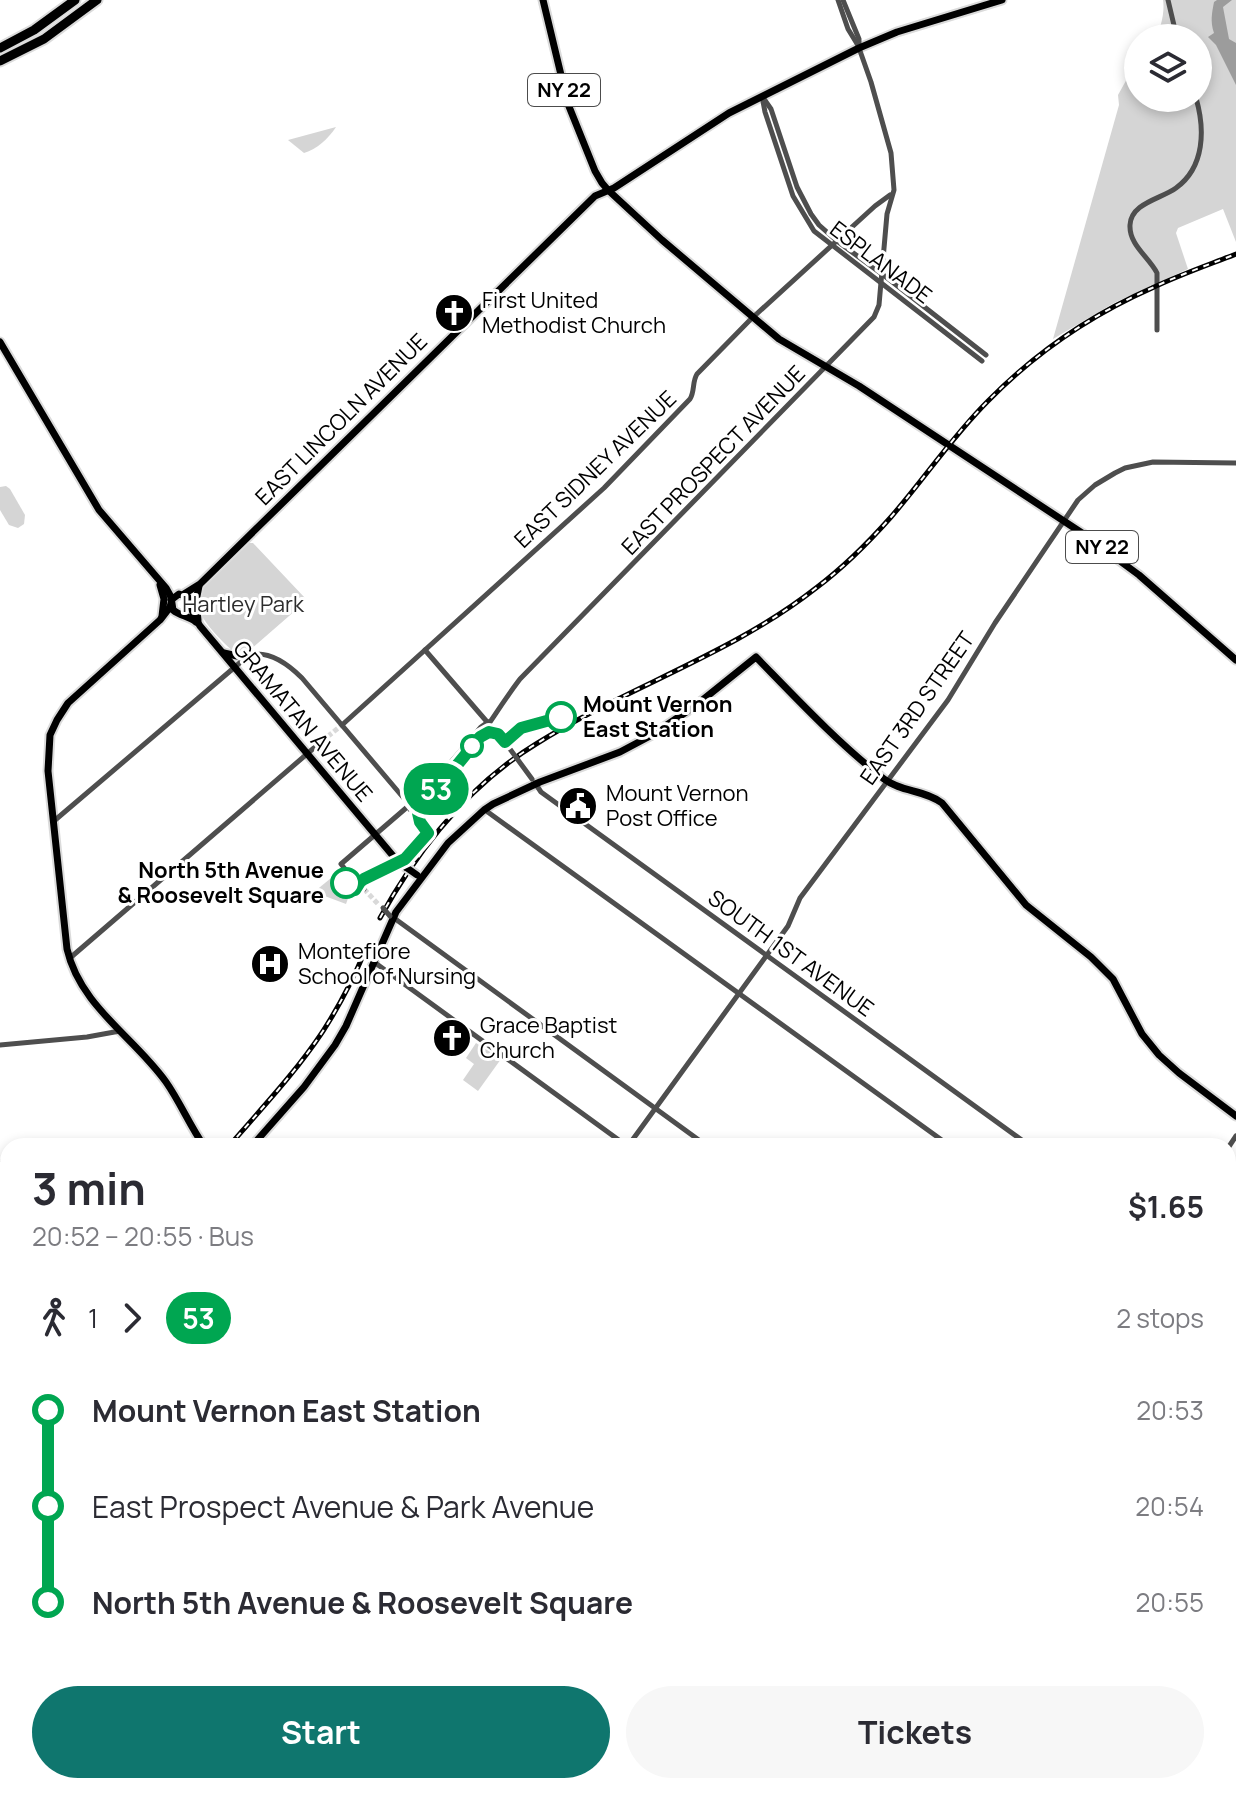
<!DOCTYPE html>
<meta charset="utf-8">
<style>
body{margin:0;font-family:Manrope,sans-serif;background:#f7f7f7;color:#2b2b33;height:100vh;display:flex;flex-direction:column;font-size:30px;white-space:nowrap}
*{box-sizing:border-box;margin:0}
p{font-size:26px;color:#7c7c81}
.icon{flex:none;width:44px;height:44px;fill:none;stroke:currentColor;stroke-width:2;stroke-linecap:round;stroke-linejoin:round}
.map{position:relative;flex:1;overflow:hidden}
.panel{position:absolute;left:0px;top:1138px;width:1236px;height:656px;display:flex;flex-direction:column;background:#fff;border-radius:24px 24px 0 0;box-shadow:0 4px 12px #0003}
.panel>*{flex:none}
.badge{padding:0 16px;border-radius:26px;font-size:28px;line-height:52px}
.controls{position:absolute;left:1124px;top:24px;display:grid;gap:16px}
.controls a{display:grid;place-items:center;width:88px;height:88px;border-radius:50%;background:#fff;box-shadow:0 4px 12px #0003;font-size:40px}
.map>.badge{position:absolute;translate:-50% -50%;box-shadow:0 0 0 4px #fff}
.legs{display:flex;align-items:center;gap:12px;height:88px;padding:0 32px;font-size:26px}
.legs p{margin-inline-start:auto}
.head{display:flex;align-items:center;justify-content:space-between;height:136px;padding:0 32px}
h1{font-size:44px;font-weight:700;line-height:60px}
.button{display:flex;gap:16px;margin-top:auto;padding:16px 32px}
.button a{flex:1;height:92px;border-radius:48px;background:#0f766e;color:#fff;font-size:32px;font-weight:700;line-height:92px;text-align:center}
.button a+a{background:#f7f7f7;color:#2b2b33}
ul{padding:0 32px;list-style:none}
li{display:flex;align-items:center;gap:28px;height:96px;font-size:30px}
li i{display:grid;place-items:center;width:12px;height:100%;margin:0 10px;background:currentColor}
li i::after{content:'';width:20px;height:20px;margin:-10px;border:6px solid;border-radius:50%;background:#fff}
li p{margin-inline-start:auto}
li:first-child i{background:linear-gradient(#0000 50%,currentColor 0)}
li:last-child i{background:linear-gradient(currentColor 50%,#0000 0)}
.map>svg:first-child{display:block}
.green{fill:#d5d5d5}
.water{fill:#9c9c9c}
.lines{fill:none;stroke-linecap:round;stroke-linejoin:round}
.minor-tunnel{stroke:#d9d9d9;stroke-width:5;stroke-dasharray:5 2.5;stroke-linecap:butt}
.major-casing{stroke:#dbdbdb;stroke-width:11}
.highway-casing{stroke:#dbdbdb;stroke-width:13}
.minor{stroke:#4e4e4e;stroke-width:5}
.major{stroke:#000;stroke-width:7}
.highway{stroke:#000;stroke-width:9}
.rail-casing{stroke:#000;stroke-width:5}
.rail{stroke:#fff;stroke-width:2;stroke-dasharray:6;stroke-linecap:butt}
.major-bridge-casing{stroke:#dbdbdb;stroke-width:11;stroke-linecap:butt}
.minor-bridge{stroke:#4e4e4e;stroke-width:5}
.major-bridge{stroke:#000;stroke-width:7}
.line-1-casing{stroke:#fff;stroke-width:18}
.line-1{stroke:#00a651;stroke-width:12}
.stop-1-dot{fill:#fff;stroke:#00a651;stroke-width:4}
.labels{text-anchor:middle;stroke-width:6;stroke-linejoin:round;paint-order:stroke}
.shield{fill:#fff;stroke:#4c4c4c;stroke-width:2}
.shield-label{font-size:20px;font-weight:bold;fill:#000}
.street-label{font-size:22px;fill:#000;stroke:#fff}
.poi-label{font-size:22px;fill:#000;stroke:#fff;text-anchor:start}
.park-label{font-size:22px;fill:#2c2c2c;stroke:#fff}
.stop-label{font-size:22px;font-weight:bold;fill:#000;stroke:#fff;text-anchor:start}
</style>
<div class="map">
<svg width="1236" height="1794" viewBox="0 0 1236 1794">
<rect width="100%" height="100%" fill="#fff"/>
<g class="green">
<path d="M1163 0H1236V242L1223 209 1178 228 1176 233 1188 269 1114 303 1053 339 1119 105 1118 95 1138 59V98H1198V38H1155C1161 29 1165 11 1163 0Z"/>
<path d="M336 127C328 139 317 149 304 153L288 140Z"/>
<polygon points="6,486 10,489 25,515 24,524 18,528 9,525 0,510 0,487"/>
<path d="M248 543H253L305 598 304 603 251 649 238 654C229 650 205 624 201 614 197 606 199 596 202 588Z"/>
<polygon points="336,874 351,890 346,904 314,892"/>
<polygon points="476,1043 501,1059 478,1091 463,1080 474,1064 466,1058"/>
<polygon points="1228,1249 1236,1254 1236,1322 1228,1316"/>
</g>
<path class="water" d="M1217 0H1232L1223 7 1229 39 1236 43V85L1216 45 1208 37 1214 33C1210 21 1212 13 1214 2Z"/>
<g class="lines">
<g class="minor-tunnel">
<polyline points="322,741 342,725"/>
<polyline points="364,889 379,905"/>
</g>
<defs>
<g id="major">
<polyline points="543,0 568,104 595,171 602,183 608,190 662,240 779,339 859,386 1082,533 1139,575 1236,660"/>
<path d="M0 342 99 510 166 588 171 597 173 610C180 616 189 616 196 622"/>
<polyline points="160,585 164,599 162,616"/>
<polyline points="184,594 200,584 595,196 614,188 729,113 859,48 897,32 1002,0"/>
<polyline points="171,600 179,594 188,597 194,616 200,626 399,863 407,868"/>
<path d="M171 603 170 607 160 620 68 703 57 720 50 735 48 771 67 949C80 1006 134 1037 166 1082 180 1102 190 1126 204 1146"/>
<polyline points="198,620 196,601 199,586"/>
<polyline points="224,653 237,656 249,655"/>
<polyline points="188,1146 203,1144"/>
<path d="M252 1146 304 1087 335 1045 346 1026 396 912 448 843 484 810 493 804 540 782 620 752 652 735 695 706 756 657C797 699 838 743 884 779 901 792 925 790 942 803L1026 905 1091 957 1113 979 1142 1034 1159 1055 1179 1073 1236 1116"/>
<polyline points="0,1165 8,1164"/>
<polyline points="250,1786 251,1794"/>
<polyline points="587,1786 598,1794"/>
</g>
<g id="highway">
<polyline points="0,48 34,30 75,0"/>
<polyline points="0,61 44,39 97,0"/>
</g>
</defs>
<use href="#major" class="major-casing"/>
<use href="#highway" class="highway-casing"/>
<g class="minor">
<polyline points="838,0 848,29 859,47"/>
<polyline points="1168,0 1177,38"/>
<polyline points="762,96 765,112 793,196 814,231 982,361"/>
<polyline points="764,99 771,109 797,187 811,214 819,225 837,241 886,277 986,355"/>
<path d="M1157 330V273C1149 257 1129 245 1130 225 1131 203 1161 199 1176 188 1205 167 1205 129 1196 98"/>
<polyline points="425,650 507,745"/>
<path d="M342 725 604 488 690 399C695 391 692 382 697 374L750 320 875 206 890 195"/>
<polyline points="535,783 541,792 1030,1146"/>
<path d="M409 808C458 782 487 722 520 679L874 317 879 305 887 214 894 190 891 153 871 82 859 48V39L843 0"/>
<polyline points="485,810 950,1146"/>
<path d="M54 821 249 655C269 650 289 665 302 678L407 802 409 808 428 833 405 859 364 879 358 885"/>
<polyline points="420,821 419,809 424,800"/>
<polyline points="364,889 358,885 341,864 427,790 481,727 488,722"/>
<polyline points="394,918 707,1146"/>
<polyline points="70,958 322,741"/>
<polyline points="374,962 627,1146"/>
<polyline points="0,1045 87,1037 120,1031"/>
<polyline points="628,1146 788,926 800,898 948,700 995,623 1078,500 1095,485 1115,473 1125,468 1153,462 1236,463"/>
<polyline points="1228,1148 1236,1136"/>
<polyline points="1228,1366 1236,1368"/>
<polyline points="1228,1521 1236,1527"/>
<polyline points="1228,1677 1236,1678"/>
<polyline points="552,1794 557,1786"/>
<polyline points="761,1794 767,1786"/>
<polyline points="865,1794 870,1786"/>
</g>
<use href="#major" class="major"/>
<use href="#highway" class="highway"/>
<defs>
<g id="rail">
<path d="M380 918C418 849 469 785 536 744 627 687 732 654 816 588 844 567 868 543 891 517 924 479 952 437 988 401 1035 353 1091 315 1152 288 1179 275 1208 265 1236 254"/>
<path d="M229 1146C261 1109 296 1072 323 1031 340 1005 354 977 366 949"/>
<path d="M8 1570C0 1624 3 1678 8 1732"/>
<polyline points="5,1723 8,1759"/>
<polyline points="17,1786 18,1794"/>
<polyline points="252,1786 253,1794"/>
</g>
</defs>
<use href="#rail" class="rail-casing"/>
<use href="#rail" class="rail"/>
<defs>
<polyline id="major-bridge" points="407,868 417,875"/>
</defs>
<use href="#major-bridge" class="major-bridge-casing"/>
<g class="minor-bridge">
<polyline points="507,745 532,779"/>
<polyline points="383,908 390,916"/>
<polyline points="0,1718 8,1717"/>
</g>
<use href="#major-bridge" class="major-bridge"/>
</g>
<g class="lines">
<defs>
<polyline id="line-1" points="346,883 355,890 360,882 364,879 405,859 428,833 420,822 418,813 424,800 444,781 480,737 489,732 498,734 505,742 521,728 561,717"/>
</defs>
<use href="#line-1" class="line-1-casing"/>
<use href="#line-1" class="line-1"/>
</g>
<defs>
<symbol id="church-disc" viewBox="-11 -11 22 22"><circle r="9.5" fill="#000" stroke="#fff"/><path d="M-1.2-6h2.4v3.5h3.3v2.4h-3.3V6h-2.4V-.1h-3.3v-2.4h3.3Z" fill="#fff"/></symbol>
<symbol id="civic-disc" viewBox="-11 -11 22 22"><circle r="9.5" fill="#000" stroke="#fff"/><path d="M-.6-6.5H3V-4.5H.6V-3L4-1V1h2V6H-6V1h2V-1L-.6-3ZM-1.2 2.5V6h2.4V2.5Z" fill="#fff"/></symbol>
<symbol id="hospital-disc" viewBox="-11 -11 22 22"><circle r="9.5" fill="#000" stroke="#fff"/><path d="M-5-5h3v3.5h4V-5h3V5h-3V1.5h-4V5h-3Z" fill="#fff"/></symbol>
</defs>
<g fill-rule="evenodd">
<use href="#church-disc" x="432" y="291" width="44" height="44"/>
<use href="#civic-disc" x="556" y="784" width="44" height="44"/>
<use href="#hospital-disc" x="248" y="942" width="44" height="44"/>
<use href="#church-disc" x="430" y="1016" width="44" height="44"/>
</g>
<g class="stop-1-dot">
<circle cx="561" cy="717" r="14"/>
<circle cx="472" cy="746" r="10"/>
<circle cx="346" cy="883" r="14"/>
</g>
<g class="labels">
<g class="shield">
<rect x="528" y="74" width="72" height="32" rx="6"/>
<rect x="1066" y="531" width="72" height="32" rx="6"/>
</g>
<g class="shield-label">
<text x="564" y="97">NY 22</text>
<text x="1102" y="554">NY 22</text>
</g>
<g class="street-label">
<text transform="translate(881 262) rotate(37)" y="8">ESPLANADE</text>
<text transform="translate(341 419) rotate(-45)" y="8">EAST LINCOLN AVENUE</text>
<text transform="translate(713 460) rotate(-46)" y="8">EAST PROSPECT AVENUE</text>
<text transform="translate(595 469) rotate(-44)" y="8">EAST SIDNEY AVENUE</text>
<text transform="translate(917 708) rotate(-55)" y="8">EAST 3RD STREET</text>
<text transform="translate(303 721) rotate(50)" y="8">GRAMATAN AVENUE</text>
<text transform="translate(791 953) rotate(36)" y="8">SOUTH 1ST AVENUE</text>
</g>
<g class="poi-label">
<text x="482" y="308">First United<tspan x="482" dy="25">Methodist Church</tspan></text>
<text x="606" y="801">Mount Vernon<tspan x="606" dy="25">Post Office</tspan></text>
<text x="298" y="959">Montefiore<tspan x="298" dy="25">School of Nursing</tspan></text>
<text x="480" y="1033">Grace Baptist<tspan x="480" dy="25">Church</tspan></text>
</g>
<g class="park-label">
<text x="243" y="612">Hartley Park</text>
</g>
<g class="stop-label">
<text x="583" y="712">Mount Vernon<tspan x="583" dy="25">East Station</tspan></text>
<text x="324" y="878" text-anchor="end">North 5th Avenue<tspan x="324" dy="25">&amp; Roosevelt Square</tspan></text>
</g>
</g>
</svg>
<div class="controls">
<a><svg class="icon" aria-label="layers" viewBox="0 0 24 24"><path d="M12 4l9 5-9 5-9-5zM3 14l9 5 9-5"/></svg></a>
</div>
<b class="badge" style="left:436px;top:789px;background:#00a651;color:#fff">53</b>
<section class="panel">
<div class="head"><div><h1>3 min</h1><p>20:52 – 20:55 · Bus</p></div><b>$1.65</b></div>
<div class="legs"><svg class="icon" aria-label="walk" viewBox="0 0 24 24"><circle cx="13" cy="4" r="2"/><path d="M13 8l-2 6 4 7M11 14l-3 7M7 12l3-4h3l4 4"/></svg>1<svg class="icon" aria-label="forward" viewBox="0 0 24 24"><path d="M9 5l7 7-7 7"/></svg><b class="badge" style="background:#00a651;color:#fff">53</b><p>2 stops</p></div>
<ul>
<li><i style="color:#00a651"></i><b>Mount Vernon East Station</b><p>20:53</p></li>
<li><i style="color:#00a651"></i><span>East Prospect Avenue &amp; Park Avenue</span><p>20:54</p></li>
<li><i style="color:#00a651"></i><b>North 5th Avenue &amp; Roosevelt Square</b><p>20:55</p></li>
</ul>
<div class="button"><a>Start</a><a>Tickets</a></div>
</section>
</div>
